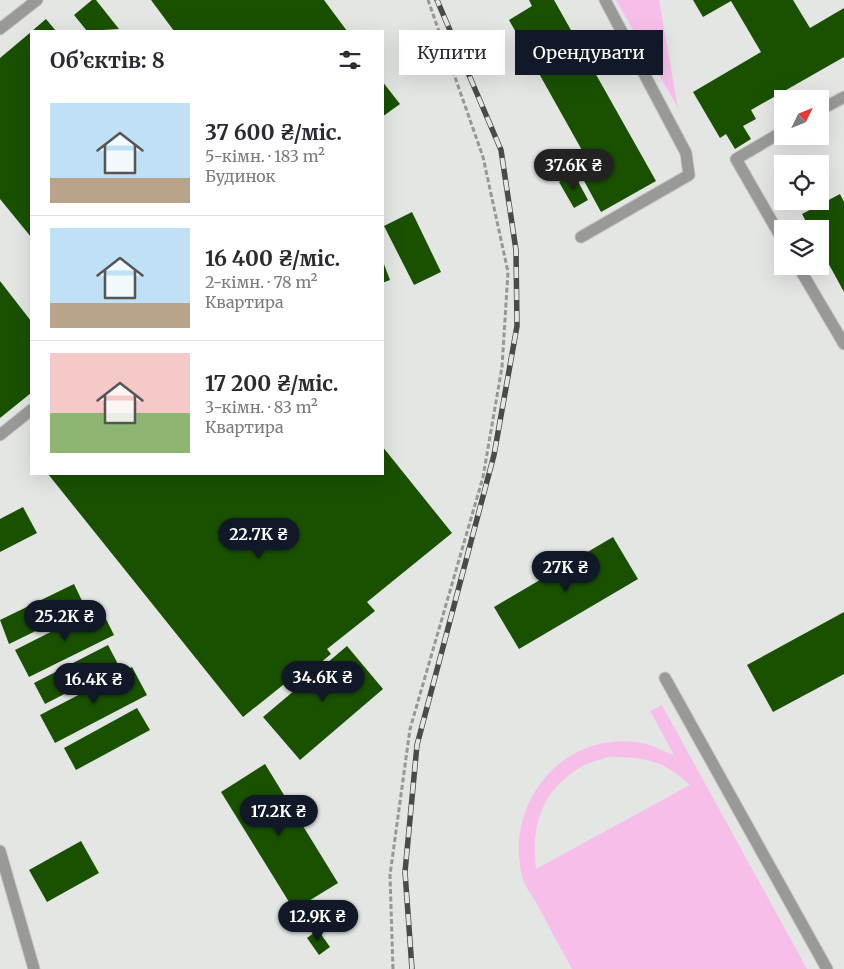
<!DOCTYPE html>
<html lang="uk">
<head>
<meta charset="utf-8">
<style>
	body { margin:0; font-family:Merriweather,serif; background:#f7f7f7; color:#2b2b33; height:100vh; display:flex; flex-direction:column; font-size:19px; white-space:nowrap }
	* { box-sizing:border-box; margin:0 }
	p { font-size:16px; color:#7c7c81 }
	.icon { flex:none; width:28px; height:28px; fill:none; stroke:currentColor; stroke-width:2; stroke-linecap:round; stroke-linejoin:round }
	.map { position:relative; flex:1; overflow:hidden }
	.side { position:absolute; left:30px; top:30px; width:354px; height:445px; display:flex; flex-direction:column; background:#fff; border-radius:0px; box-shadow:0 5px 20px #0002 }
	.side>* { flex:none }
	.banner { position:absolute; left:399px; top:30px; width:370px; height:45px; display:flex; gap:10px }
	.needle { width:32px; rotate:47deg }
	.buttons { position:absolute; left:774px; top:90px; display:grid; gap:10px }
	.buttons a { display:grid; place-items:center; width:55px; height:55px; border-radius:0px; background:#fff; box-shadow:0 5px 20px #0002; font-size:25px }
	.price { position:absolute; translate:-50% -42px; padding:0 11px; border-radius:18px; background:#111827; color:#fff; font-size:16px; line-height:32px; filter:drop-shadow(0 1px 2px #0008) }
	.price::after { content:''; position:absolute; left:50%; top:30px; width:15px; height:11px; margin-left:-8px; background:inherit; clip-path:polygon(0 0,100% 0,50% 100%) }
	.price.on { background:#222; color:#fff }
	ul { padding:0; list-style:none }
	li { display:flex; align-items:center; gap:15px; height:125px; padding:0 20px }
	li+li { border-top:1px solid #e1e1e2 }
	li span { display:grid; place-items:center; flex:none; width:140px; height:100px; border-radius:0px; color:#555 }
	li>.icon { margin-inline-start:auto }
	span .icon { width:60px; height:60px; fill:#fffc; stroke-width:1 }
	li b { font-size:21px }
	h2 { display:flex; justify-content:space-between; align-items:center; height:60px; padding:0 20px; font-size:21px }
	.tag { padding:0 18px; border-radius:0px; background:#fff; box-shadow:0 5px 20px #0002; font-size:18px; line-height:45px }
	.tag.on { background:#111827; color:#fff }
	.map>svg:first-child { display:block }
	.green { fill:#f8beea; fill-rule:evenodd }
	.building { fill:#195100 }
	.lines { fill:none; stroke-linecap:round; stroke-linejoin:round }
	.service-casing { stroke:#c3c4c2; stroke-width:13 }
	.path { stroke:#969896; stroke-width:3; stroke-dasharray:5 2.5; stroke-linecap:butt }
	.service { stroke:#999a98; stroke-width:11 }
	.rail-casing { stroke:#494b49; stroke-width:5.5 }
	.rail { stroke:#e4e6e3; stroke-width:4; stroke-dasharray:11; stroke-linecap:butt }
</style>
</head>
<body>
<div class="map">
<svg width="844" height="969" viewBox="0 0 844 969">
	<rect width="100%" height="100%" fill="#e4e6e3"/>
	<g class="green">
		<polygon points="616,0 659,0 678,108"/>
		<path d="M662,705L807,969H572C560,947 548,925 536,902C531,894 524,885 522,876C504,802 564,729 642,743C652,745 663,751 674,755L650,711ZM609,757C645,757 663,760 690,785L536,869C531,826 541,792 579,768C588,762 599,760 609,757Z"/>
	</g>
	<g class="building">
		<polygon points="92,0 96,0 119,29 87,31 74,15"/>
		<polygon points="151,0 324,0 347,31 174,31"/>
		<polygon points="529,0 554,0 656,181 601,212 577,168 588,161 509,20 532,6"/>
		<polygon points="693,0 793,0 810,28 844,8 844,57 751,110 756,119 743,126 751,139 735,149 726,134 720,138 693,92 761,52 731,1 703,17"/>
		<polygon points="46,19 56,31 32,31"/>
		<polygon points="31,32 31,237 0,199 0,58"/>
		<polygon points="382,81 400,104 382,117"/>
		<polygon points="574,174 588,200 574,208 559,182"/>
		<polygon points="840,194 844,202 844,292 820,248 820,229 810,229 802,214"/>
		<polygon points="412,212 441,272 414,285 384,226"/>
		<polygon points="382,259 390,280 382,283"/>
		<polygon points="0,281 31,321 31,393 0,418"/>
		<polygon points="382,446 452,533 367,602 375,611 327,649 331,654 302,678 298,673 243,717 48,474 382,474"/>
		<polygon points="23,507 37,533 0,552 0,519"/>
		<polygon points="613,537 638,579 519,649 494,607"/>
		<polygon points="74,584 85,607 9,644 0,620"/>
		<polygon points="100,607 114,635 29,677 15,650"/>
		<polygon points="844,612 844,674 773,712 747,665"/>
		<polygon points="108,645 119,666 45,704 34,683"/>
		<polygon points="347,646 383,689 300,760 263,717"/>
		<polygon points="132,667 147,695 55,743 40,715"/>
		<polygon points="137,708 150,730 76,770 64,748"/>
		<polygon points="265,764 338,883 294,910 221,792"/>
		<polygon points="81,841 99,873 47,902 29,870"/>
		<polygon points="318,930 330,947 319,955 307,938"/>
	</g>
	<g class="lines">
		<defs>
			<g id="service">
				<polyline points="0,29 37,0"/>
				<polyline points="820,110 844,97"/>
				<polyline points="782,132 736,159 782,239"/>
				<polyline points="581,237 689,175 686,153 605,0"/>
				<polyline points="798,266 844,344"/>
				<polyline points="0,435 31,410"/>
				<polyline points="665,678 827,969"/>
				<polyline points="0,851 34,969"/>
			</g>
		</defs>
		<use href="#service" class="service-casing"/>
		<polyline class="path" points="393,969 390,875 410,729 483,477 502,367 508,272 483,157 428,0"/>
		<use href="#service" class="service"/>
		<defs>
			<polyline id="rail" points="412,969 405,872 417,745 494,455 517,326 516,250 501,150 437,0"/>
		</defs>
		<use href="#rail" class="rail-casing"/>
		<use href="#rail" class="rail"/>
	</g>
</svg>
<div class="buttons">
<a><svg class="needle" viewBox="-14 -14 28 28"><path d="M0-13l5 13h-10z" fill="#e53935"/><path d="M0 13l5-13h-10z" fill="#7c7c81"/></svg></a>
<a><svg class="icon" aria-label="locate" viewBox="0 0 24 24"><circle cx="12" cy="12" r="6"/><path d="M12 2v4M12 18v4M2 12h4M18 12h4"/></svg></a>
<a><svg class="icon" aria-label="layers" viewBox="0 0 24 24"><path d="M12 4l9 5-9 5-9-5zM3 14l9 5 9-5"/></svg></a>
</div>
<b class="price on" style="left:574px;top:191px">37.6K ₴</b>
<b class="price" style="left:259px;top:560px">22.7K ₴</b>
<b class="price" style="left:566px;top:593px">27K ₴</b>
<b class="price" style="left:65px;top:642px">25.2K ₴</b>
<b class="price" style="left:323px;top:703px">34.6K ₴</b>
<b class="price" style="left:94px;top:705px">16.4K ₴</b>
<b class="price" style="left:279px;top:837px">17.2K ₴</b>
<b class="price" style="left:318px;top:942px">12.9K ₴</b>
<div class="banner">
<a class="tag">Купити</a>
<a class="tag on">Орендувати</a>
</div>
<section class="side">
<h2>Об’єктів: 8<svg class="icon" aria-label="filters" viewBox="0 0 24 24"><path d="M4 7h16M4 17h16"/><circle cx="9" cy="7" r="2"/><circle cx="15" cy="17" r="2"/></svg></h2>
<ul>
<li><span style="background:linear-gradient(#bfe0f5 75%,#b9a48a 0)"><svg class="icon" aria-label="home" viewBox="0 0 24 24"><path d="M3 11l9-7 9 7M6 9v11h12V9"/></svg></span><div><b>37 600 ₴/міс.</b><p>5-кімн. · 183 m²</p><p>Будинок</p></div></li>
<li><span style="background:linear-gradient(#bfe0f5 75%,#b9a48a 0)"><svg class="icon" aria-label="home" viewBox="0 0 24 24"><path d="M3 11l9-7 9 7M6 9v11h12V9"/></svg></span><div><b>16 400 ₴/міс.</b><p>2-кімн. · 78 m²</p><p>Квартира</p></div></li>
<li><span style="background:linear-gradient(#f6c9c9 60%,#8fb573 0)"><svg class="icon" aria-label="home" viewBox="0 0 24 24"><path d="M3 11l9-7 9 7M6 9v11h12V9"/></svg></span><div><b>17 200 ₴/міс.</b><p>3-кімн. · 83 m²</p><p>Квартира</p></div></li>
</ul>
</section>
</div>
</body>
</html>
